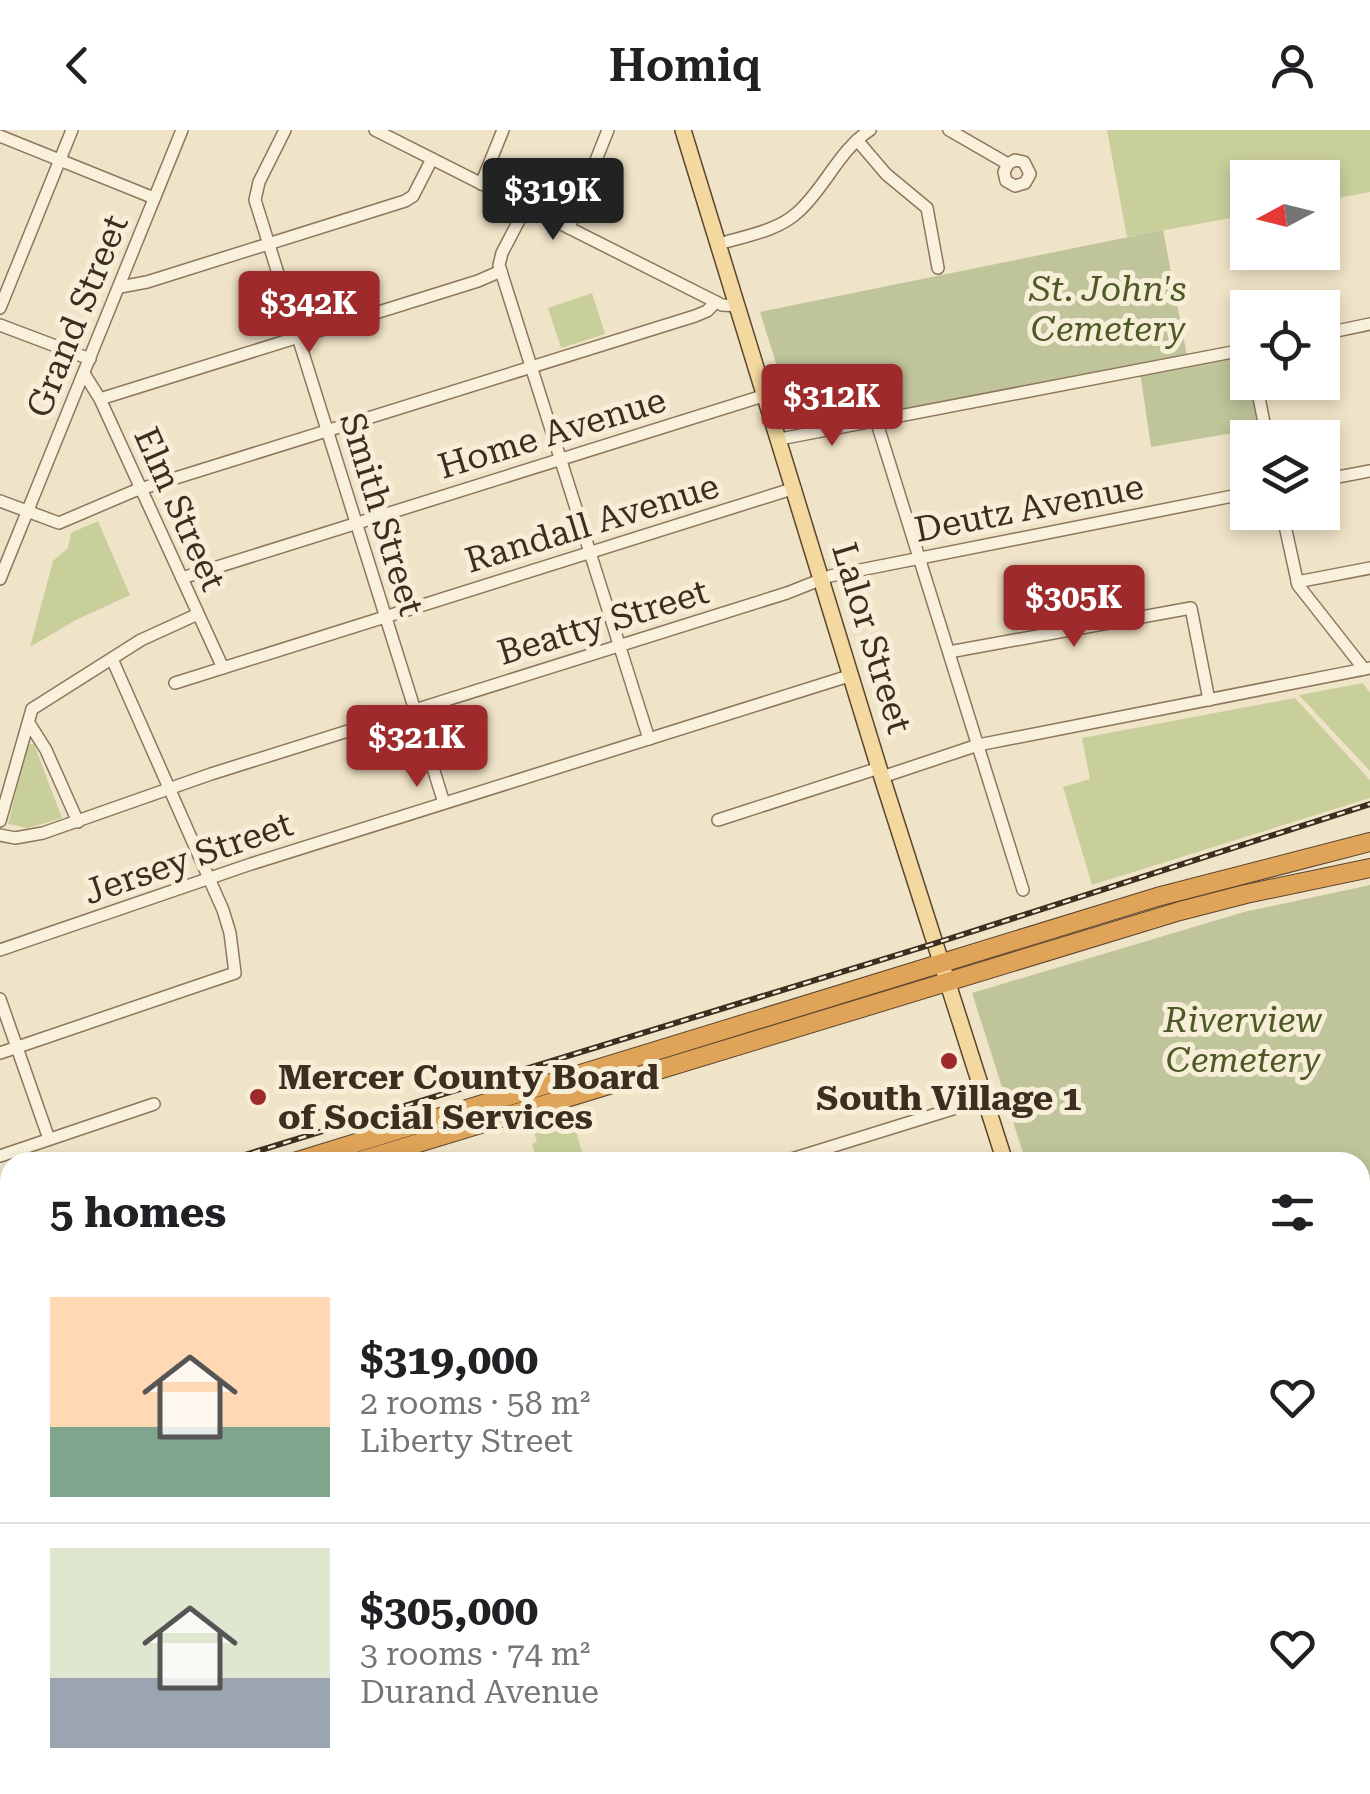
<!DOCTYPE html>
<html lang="en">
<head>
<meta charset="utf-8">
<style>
	body { margin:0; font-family:"Roboto Serif",serif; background:#f6f6f6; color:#202124; height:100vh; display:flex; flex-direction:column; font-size:38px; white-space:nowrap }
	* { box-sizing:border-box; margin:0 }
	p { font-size:32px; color:#757577 }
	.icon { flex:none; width:55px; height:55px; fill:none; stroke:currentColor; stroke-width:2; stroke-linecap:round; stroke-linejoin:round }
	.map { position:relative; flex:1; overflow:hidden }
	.side { position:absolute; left:0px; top:1022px; width:1370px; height:642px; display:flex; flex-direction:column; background:#fff; border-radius:30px 30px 0 0; box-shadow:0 5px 15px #0003 }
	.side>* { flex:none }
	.needle { width:65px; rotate:263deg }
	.buttons { position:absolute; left:1230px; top:30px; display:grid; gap:20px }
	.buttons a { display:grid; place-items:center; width:110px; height:110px; border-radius:0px; background:#fff; box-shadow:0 5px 15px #0003; font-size:50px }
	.price { position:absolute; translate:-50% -85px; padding:0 22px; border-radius:10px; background:#9e2a2b; color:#fff; font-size:32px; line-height:65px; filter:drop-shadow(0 2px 5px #0008) }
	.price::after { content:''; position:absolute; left:50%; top:60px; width:30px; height:22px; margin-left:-15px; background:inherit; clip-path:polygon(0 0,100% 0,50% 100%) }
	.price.selected { background:#222; color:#fff }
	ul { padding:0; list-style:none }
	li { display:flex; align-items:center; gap:30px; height:250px; padding:0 50px }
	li+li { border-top:2px solid #e0e0e0 }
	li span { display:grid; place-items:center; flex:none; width:280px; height:200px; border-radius:0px; color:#555 }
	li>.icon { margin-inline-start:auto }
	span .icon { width:120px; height:120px; fill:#fffc; stroke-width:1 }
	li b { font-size:42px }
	h2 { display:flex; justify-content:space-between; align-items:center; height:120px; padding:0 50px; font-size:42px }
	header { display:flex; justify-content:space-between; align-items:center; height:130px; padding:0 50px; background:#fff; font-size:45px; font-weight:600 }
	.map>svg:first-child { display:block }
	.green { fill:#c9cf9b }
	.cemetery { fill:#bfc49a }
	.water { fill:#a9c4bc; stroke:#6f938a; stroke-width:2.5 }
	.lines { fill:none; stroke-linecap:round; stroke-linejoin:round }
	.highway-tunnel { stroke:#ccc0a6; stroke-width:18; stroke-dasharray:18 9; stroke-linecap:butt }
	.minor-casing { stroke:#8d765c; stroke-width:14 }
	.major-casing { stroke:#5b4430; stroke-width:18 }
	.highway-casing { stroke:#5b4430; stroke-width:20 }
	.minor { stroke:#faf1dc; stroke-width:11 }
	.major { stroke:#f3d9a0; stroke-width:15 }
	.highway { stroke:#e0a458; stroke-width:18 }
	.rail-casing { stroke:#3d2e20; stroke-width:6 }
	.rail { stroke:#f7eed8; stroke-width:2.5; stroke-dasharray:8; stroke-linecap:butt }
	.poi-dot { fill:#9e2a2b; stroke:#f7eed8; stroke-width:4 }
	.labels { text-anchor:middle; stroke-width:10; stroke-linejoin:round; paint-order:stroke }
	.park-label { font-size:35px; font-style:italic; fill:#4d5a26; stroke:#f7eed8 }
	.street-label { font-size:35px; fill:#3d2e20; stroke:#f7eed8 }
	.poi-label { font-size:35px; font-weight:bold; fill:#3d2e20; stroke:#f7eed8; text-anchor:start }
</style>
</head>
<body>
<header><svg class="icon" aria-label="back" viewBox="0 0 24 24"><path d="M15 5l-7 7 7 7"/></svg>Homiq<svg class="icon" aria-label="person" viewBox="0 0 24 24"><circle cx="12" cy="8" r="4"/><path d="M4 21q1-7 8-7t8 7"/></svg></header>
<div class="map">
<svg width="1370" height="1664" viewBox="0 0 1370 1664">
	<rect width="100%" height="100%" fill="#f0e4c8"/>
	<g class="green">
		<polygon points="1107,0 1370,0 1370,62 1323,71 1322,48 1248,48 1247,85 1127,107"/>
		<polygon points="592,163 605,204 561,218 548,178"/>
		<polygon points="98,391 130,465 76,490 30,517 53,431 68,418 71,403"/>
		<polygon points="1363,553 1370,563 1370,641 1299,565"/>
		<polygon points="1295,568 1370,650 1370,668 1092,755 1063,657 1090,649 1082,608"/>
		<polygon points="28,614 34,614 62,688 28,698 8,694"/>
		<polygon points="571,985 584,1029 538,1032 532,1014 537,1012 532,997"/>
	</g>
	<g class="cemetery">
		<polygon points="1163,100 1188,231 1247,220 1248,252 1260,253 1268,297 1151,317 1140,242 799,307 760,182"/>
		<polygon points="1370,755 1370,1201 1360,1161 1360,1032 1303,1032 1299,1023 1269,1032 1026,1032 972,863 1244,782"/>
	</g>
	<polygon class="water" points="1370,1312 1370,1664 664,1664 674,1655 1360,1655 1360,1316"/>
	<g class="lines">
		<g class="highway-tunnel">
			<polyline points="1360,1286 1370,1282"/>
			<polyline points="1360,1301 1370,1297"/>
		</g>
		<defs>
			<g id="minor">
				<polyline points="285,0 259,52 255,70 444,673"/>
				<polyline points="375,0 722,175 738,176"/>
				<polyline points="949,0 1008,34 1015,30 1024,32 1030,44 1025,53 1015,56 1006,51 1004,42 1008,34"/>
				<polyline points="0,6 154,68"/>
				<polyline points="857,10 886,44 927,78 938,138"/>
				<polyline points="481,54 503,0"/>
				<polyline points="526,77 502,123 499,135 649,609"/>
				<polyline points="569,98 608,0"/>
				<path d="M719,114C745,106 778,101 798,82C825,58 839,20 870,0"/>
				<polyline points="120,157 147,152 405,71 413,66 432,29"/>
				<polyline points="0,178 72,0"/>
				<polyline points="0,195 90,229"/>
				<polyline points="1322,204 1370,194"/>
				<polyline points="85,245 100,269 223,538"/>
				<polyline points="1256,252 1267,308"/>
				<polyline points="100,269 478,151 501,141"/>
				<polyline points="876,290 1023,760"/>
				<polyline points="780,309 1248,219"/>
				<polyline points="1322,350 1370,341"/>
				<polyline points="0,371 59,393 134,361 695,186 707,181 716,172"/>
				<polyline points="1282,382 1298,455 1364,539"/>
				<polyline points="182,448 766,265"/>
				<polyline points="0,449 182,0"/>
				<polyline points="1297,452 1370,438"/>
				<polyline points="949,522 1191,478 1209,570"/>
				<polyline points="175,553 795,358"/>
				<polyline points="29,593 46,620 78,692"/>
				<polyline points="882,647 978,615 1370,538"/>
				<polyline points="718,690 879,638"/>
				<polyline points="0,691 32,579 141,510 198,484"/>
				<polyline points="0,705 15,708 43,703 211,644 787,463 830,446 1248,363"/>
				<polyline points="0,820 251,734 852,545"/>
				<polyline points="0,869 49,1009"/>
				<polyline points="0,923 235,843 230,803 223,780 112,529"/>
				<polyline points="0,1026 154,974"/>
				<polyline points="782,1032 985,969"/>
				<polyline points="1360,1205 1370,1243"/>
				<polyline points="0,1232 10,1229"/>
				<polyline points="1360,1259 1370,1253"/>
				<polyline points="0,1397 10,1394"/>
				<polyline points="0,1470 10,1499"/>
				<polyline points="0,1560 10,1556"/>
				<polyline points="65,1655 68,1664"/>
				<polyline points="102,1664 129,1655"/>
			</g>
			<polyline id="major" points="683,0 879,638 1005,1032"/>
			<g id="highway">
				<polyline points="294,1032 1157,767 1370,712"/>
				<polyline points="356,1032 1180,781 1246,764 1370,738"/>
				<polyline points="0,1120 10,1117"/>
				<polyline points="0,1141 10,1138"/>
				<polyline points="464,1655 471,1663"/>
				<polyline points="263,1664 277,1655"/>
				<polyline points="317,1664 328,1655"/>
			</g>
		</defs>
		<use href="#minor" class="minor-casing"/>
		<use href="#major" class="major-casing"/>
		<use href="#highway" class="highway-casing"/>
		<use href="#minor" class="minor"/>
		<use href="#major" class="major"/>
		<use href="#highway" class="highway"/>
		<defs>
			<g id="rail">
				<polyline points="222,1032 936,813 1370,674"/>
				<polyline points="0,1101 10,1097"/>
			</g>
		</defs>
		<use href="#rail" class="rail-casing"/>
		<use href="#rail" class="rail"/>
	</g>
	<g class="poi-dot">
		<circle cx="949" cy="931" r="10"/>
		<circle cx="258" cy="967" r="10"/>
	</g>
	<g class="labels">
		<g class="park-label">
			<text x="1108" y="171">St. John's<tspan x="1108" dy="40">Cemetery</tspan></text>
			<text x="1243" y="902">Riverview<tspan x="1243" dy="40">Cemetery</tspan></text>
		</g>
		<g class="street-label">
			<text transform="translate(77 186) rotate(-68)" y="12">Grand Street</text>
			<text transform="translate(552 303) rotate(-17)" y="12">Home Avenue</text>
			<text transform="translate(1029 378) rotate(-11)" y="12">Deutz Avenue</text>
			<text transform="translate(180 379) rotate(66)" y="12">Elm Street</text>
			<text transform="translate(382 384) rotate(73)" y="12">Smith Street</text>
			<text transform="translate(592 393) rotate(-17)" y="12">Randall Avenue</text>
			<text transform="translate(603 492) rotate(-17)" y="12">Beatty Street</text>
			<text transform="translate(872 508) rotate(73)" y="12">Lalor Street</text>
			<text transform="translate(188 728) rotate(-19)" y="12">Jersey Street</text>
		</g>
		<g class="poi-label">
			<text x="278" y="959">Mercer County Board<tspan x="278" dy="40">of Social Services</tspan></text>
			<text x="949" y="980" text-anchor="middle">South Village 1</text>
		</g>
	</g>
</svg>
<div class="buttons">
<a><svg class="needle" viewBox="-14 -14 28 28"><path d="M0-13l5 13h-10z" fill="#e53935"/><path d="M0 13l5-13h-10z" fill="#757577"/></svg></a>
<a><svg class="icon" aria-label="locate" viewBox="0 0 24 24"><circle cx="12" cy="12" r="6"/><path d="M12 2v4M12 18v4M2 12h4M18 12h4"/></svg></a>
<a><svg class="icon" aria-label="layers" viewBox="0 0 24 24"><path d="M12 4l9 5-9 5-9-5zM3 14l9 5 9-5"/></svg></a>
</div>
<b class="price selected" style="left:553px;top:113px">$319K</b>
<b class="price" style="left:309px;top:226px">$342K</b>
<b class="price" style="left:832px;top:319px">$312K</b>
<b class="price" style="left:1074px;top:520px">$305K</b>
<b class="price" style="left:417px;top:660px">$321K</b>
<section class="side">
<h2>5 homes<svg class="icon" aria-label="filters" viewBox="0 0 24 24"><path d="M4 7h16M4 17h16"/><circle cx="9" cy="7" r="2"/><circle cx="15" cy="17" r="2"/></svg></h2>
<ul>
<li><span style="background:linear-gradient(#ffd9b3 65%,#7fa58c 0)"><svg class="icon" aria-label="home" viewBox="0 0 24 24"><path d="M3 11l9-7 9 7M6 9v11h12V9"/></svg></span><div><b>$319,000</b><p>2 rooms · 58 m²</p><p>Liberty Street</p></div><svg class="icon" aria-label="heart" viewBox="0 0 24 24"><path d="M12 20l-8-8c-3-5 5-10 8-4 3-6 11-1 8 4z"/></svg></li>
<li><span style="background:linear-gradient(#dfe7d0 65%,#9aa5b1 0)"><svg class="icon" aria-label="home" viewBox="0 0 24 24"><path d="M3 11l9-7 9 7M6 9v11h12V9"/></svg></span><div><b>$305,000</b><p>3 rooms · 74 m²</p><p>Durand Avenue</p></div><svg class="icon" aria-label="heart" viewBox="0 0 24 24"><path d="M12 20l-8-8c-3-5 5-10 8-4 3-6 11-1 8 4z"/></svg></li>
</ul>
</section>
</div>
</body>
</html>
